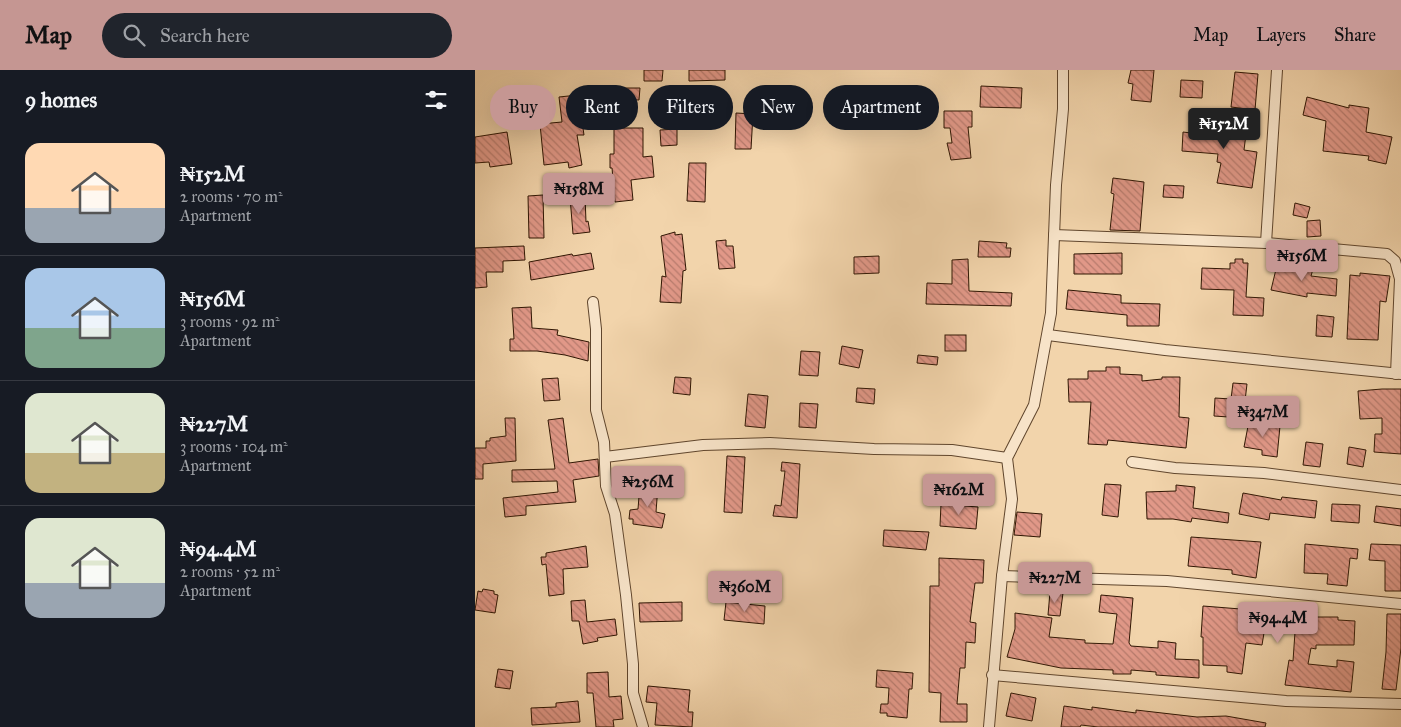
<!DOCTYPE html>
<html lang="en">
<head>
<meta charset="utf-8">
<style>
	body { margin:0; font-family:"IM FELL Great Primer",serif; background:#20242c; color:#f1f3f6; height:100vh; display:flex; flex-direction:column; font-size:19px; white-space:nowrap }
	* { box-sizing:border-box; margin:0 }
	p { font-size:16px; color:#9ea1a6 }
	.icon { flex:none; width:28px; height:28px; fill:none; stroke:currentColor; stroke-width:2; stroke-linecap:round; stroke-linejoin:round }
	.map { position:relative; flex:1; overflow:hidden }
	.panel { display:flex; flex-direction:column; background:#171b24; width:475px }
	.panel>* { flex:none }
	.hud { position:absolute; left:15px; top:15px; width:475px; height:45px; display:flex; gap:10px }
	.price { position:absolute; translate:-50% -42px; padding:0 11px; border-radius:5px; background:#c59692; color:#111; font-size:16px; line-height:32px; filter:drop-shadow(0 1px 2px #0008) }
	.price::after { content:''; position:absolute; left:50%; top:30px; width:15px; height:11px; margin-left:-8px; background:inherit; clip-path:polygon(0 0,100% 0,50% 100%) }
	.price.active { background:#222; color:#fff }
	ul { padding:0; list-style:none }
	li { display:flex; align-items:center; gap:15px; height:125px; padding:0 25px }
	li+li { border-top:1px solid #363941 }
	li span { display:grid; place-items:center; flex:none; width:140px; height:100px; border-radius:15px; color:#555 }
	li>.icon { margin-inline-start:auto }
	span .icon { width:60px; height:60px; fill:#fffc; stroke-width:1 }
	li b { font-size:21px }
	h2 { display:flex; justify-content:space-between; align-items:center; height:60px; padding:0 25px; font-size:21px }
	.pill { padding:0 18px; border-radius:22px; background:#171b24; box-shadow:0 5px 20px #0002; font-size:18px; line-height:45px }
	.pill.active { background:#c59692; color:#111 }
	header { display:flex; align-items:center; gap:30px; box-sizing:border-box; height:70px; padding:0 25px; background:#c59692; color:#111 }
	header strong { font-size:24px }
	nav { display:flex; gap:28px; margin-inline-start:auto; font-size:18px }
	.search { width:350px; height:45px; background:#20242c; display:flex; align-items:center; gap:12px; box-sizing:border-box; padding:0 18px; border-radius:28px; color:#9ea1a6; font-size:19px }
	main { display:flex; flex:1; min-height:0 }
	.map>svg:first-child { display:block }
	.building { fill:url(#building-back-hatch); stroke:#301603 }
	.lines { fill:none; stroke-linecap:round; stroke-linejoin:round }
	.minor-casing { stroke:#60462d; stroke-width:12 }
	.minor { stroke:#f7e3c8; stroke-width:10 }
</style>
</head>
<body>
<header>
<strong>Map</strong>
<div class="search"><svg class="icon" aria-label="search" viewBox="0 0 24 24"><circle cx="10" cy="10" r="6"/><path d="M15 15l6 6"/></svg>Search here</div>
<nav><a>Map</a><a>Layers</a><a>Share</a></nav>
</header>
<main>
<section class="panel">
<h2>9 homes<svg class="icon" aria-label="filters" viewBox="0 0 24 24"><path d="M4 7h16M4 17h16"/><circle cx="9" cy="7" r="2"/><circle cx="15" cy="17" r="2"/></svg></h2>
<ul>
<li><span style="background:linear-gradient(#ffd9b3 65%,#9aa5b1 0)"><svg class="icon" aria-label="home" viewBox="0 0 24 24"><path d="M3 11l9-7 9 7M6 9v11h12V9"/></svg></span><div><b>₦152M</b><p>2 rooms · 70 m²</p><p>Apartment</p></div></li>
<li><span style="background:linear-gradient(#a9c7e8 60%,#7fa58c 0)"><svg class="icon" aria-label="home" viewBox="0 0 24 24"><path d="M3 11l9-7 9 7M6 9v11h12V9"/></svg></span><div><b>₦156M</b><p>3 rooms · 92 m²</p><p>Apartment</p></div></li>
<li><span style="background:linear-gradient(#dfe7d0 60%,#c2b280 0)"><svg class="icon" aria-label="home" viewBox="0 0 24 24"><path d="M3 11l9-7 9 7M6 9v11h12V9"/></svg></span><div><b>₦227M</b><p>3 rooms · 104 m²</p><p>Apartment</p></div></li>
<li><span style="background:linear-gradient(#dfe7d0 65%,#9aa5b1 0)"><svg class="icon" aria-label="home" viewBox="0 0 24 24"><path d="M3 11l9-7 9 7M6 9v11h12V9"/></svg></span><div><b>₦94.4M</b><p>2 rooms · 52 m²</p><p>Apartment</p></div></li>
</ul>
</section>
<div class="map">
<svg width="926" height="657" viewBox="0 0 926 657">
	<defs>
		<pattern id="building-back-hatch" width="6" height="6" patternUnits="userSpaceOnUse" patternTransform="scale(1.25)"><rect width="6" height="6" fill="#e19888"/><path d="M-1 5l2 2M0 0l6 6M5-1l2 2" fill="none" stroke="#b77b6d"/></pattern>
	</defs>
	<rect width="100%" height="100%" fill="#f2d4ab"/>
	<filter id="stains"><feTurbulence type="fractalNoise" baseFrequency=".004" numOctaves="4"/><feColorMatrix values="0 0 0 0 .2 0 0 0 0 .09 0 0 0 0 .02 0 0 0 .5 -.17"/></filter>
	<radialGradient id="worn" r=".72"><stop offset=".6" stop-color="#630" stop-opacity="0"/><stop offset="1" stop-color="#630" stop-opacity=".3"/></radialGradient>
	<g class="building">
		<polygon points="169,0 188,0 187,11 169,11"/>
		<polygon points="214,0 250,0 250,10 214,11"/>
		<polygon points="656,0 679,0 676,32 656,30 658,14 653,13"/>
		<polygon points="760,2 783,4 780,40 756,37"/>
		<polygon points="706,10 728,11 727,28 705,27"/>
		<polygon points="506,16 547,18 546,38 505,37"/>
		<polygon points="141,18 165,18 164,30 140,29"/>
		<polygon points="103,25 109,65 102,65 107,95 94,98 93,92 69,95 65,54 87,52 84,27"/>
		<polygon points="832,27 874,38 874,35 894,38 891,62 917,67 911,94 893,90 894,86 848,81 851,51 828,45"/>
		<polygon points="733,39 745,43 741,53 772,56 769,80 782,82 777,118 742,113 746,93 742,92 743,84 707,81 708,62 724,64"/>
		<polygon points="469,41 497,41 497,57 493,57 496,88 476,90 472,73 477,73 475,58 469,58"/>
		<polygon points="261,43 278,44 276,79 260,79"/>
		<polygon points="139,58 168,58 168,87 177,86 179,107 156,110 158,130 140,132 137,98 135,98 135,84 139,84"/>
		<polygon points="202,59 202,75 186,76 185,60"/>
		<polygon points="32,62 37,94 15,97 14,92 0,93 0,67"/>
		<polygon points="214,93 231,93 230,132 212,131"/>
		<polygon points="638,108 669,112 665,161 635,160 639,124 636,123"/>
		<polygon points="689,115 709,116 708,128 688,127"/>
		<polygon points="68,125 69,168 54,168 53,126"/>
		<polygon points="110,126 111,152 113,151 115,162 98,164 95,127"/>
		<polygon points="820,133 835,137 832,148 818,145"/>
		<polygon points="845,150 846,166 832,167 832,151"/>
		<polygon points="200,162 200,165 207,164 211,200 208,201 206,233 185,232 187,206 191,207 186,166"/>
		<polygon points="251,170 251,176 258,176 260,198 244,199 241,171"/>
		<polygon points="504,171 532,173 531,178 536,178 535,187 503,187"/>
		<polygon points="49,176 50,190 28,191 28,202 11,202 12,217 0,218 0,178"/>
		<polygon points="116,183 119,199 56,210 54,192 97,184 98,186"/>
		<polygon points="647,183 647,204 599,204 599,184"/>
		<polygon points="404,186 404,203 379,204 379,187"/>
		<polygon points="493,189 494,221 537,223 536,236 451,234 452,213 477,214 477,190"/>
		<polygon points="760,189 768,189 768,193 773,193 771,227 789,228 788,246 758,245 759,220 726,219 727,198 755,199 755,193 760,193"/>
		<polygon points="802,195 820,199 821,196 838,199 836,206 862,209 861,226 832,223 832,227 796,220"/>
		<polygon points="885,203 915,206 911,232 905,231 903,270 872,269 875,205 885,206"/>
		<polygon points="593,220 646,225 646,233 685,234 684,256 652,256 652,245 591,239"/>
		<polygon points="56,237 57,258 83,260 82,265 114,272 113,291 90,285 62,281 35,281 35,269 39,269 37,238"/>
		<polygon points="842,245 859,247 857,267 841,266"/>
		<rect x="470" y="265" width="21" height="16"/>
		<polygon points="367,276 388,280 384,298 364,294"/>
		<polygon points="326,281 345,282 343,306 324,305"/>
		<polygon points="443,285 463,287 462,295 442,293"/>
		<polygon points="631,297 645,297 645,304 667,305 667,311 687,309 687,307 705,307 704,347 714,348 711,378 633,370 632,375 613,374 616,332 594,332 593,309 613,309 613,301 631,301"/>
		<polygon points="200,307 216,308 215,325 198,323"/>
		<polygon points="83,308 85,330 69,331 67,309"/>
		<polygon points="758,313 772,314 768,348 739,346 740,328 756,329"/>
		<polygon points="382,318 400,319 399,334 381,332"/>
		<polygon points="907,319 926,319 926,384 899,382 900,364 907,364 907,348 885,349 883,321"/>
		<polygon points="273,324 293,326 290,358 270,356"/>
		<polygon points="325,333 343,334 341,358 324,357"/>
		<polygon points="30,348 40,348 41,391 8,394 8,409 0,409 0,378 11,378 11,371 15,371 15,368 31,366"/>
		<polygon points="88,348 94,393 123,389 124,406 98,410 101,432 51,436 51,445 30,447 28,428 83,422 82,411 37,412 37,400 80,399 73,350"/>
		<polygon points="774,351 805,356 802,387 787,385 787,380 769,377"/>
		<polygon points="831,372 848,374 845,397 828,395"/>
		<polygon points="874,377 891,380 888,397 872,394"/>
		<polygon points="252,386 270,387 267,443 249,442"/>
		<polygon points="307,392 325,394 322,448 298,446 300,435 306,436 310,401 306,401"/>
		<polygon points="165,414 183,416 181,442 190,444 187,458 158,454 158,449 154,449 155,440 163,439"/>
		<polygon points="630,414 646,415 643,447 627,445"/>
		<polygon points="701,415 720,417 718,438 754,443 753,453 717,448 716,452 698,449 672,449 671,422 701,421"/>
		<polygon points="768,423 806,430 807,427 842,431 840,448 795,443 794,450 764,444"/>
		<polygon points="466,434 503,437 501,459 465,456"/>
		<polygon points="857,434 885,435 884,453 856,451"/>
		<polygon points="901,436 926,439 926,456 899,452"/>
		<polygon points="542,442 567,444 565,467 539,465"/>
		<polygon points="409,460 454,462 451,480 408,476"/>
		<polygon points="716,467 786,472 781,508 757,504 757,500 713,496"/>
		<polygon points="830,474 883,479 882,489 875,488 872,516 852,514 853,504 829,503"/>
		<polygon points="896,474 926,475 926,521 910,521 910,491 894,490"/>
		<polygon points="111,476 113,497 88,499 89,524 74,526 71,494 67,495 66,487 71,487 71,483"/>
		<polygon points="464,488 509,490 508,513 500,513 495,552 501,553 500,573 491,572 490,598 485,598 482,634 492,634 492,652 465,652 466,623 454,622 455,516 464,516"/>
		<polygon points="8,519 19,521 19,524 23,525 20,543 0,540 3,521 7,522"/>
		<polygon points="575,522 588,523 585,546 573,545"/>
		<polygon points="626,525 658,528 654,573 656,576 683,578 683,571 701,573 700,589 724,590 724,608 681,605 681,602 656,600 656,604 638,604 638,600 586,598 532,587 540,559 540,543 577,548 574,567 610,570 610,573 638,574 642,544 624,542"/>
		<polygon points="110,530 112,552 140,549 142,565 122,568 123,571 108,574 104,551 97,551 96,531"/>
		<polygon points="207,532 207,551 165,552 164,533"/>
		<polygon points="251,532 290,536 289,554 249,550"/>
		<polygon points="728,536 803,542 820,545 820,547 863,547 863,550 880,551 879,575 841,575 841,579 836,578 833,594 862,597 862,590 879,592 876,622 810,615 814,590 818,591 820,562 790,557 787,575 771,573 767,604 752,602 752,596 728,595 728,567 726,567"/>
		<polygon points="912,544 926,544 926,578 921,620 907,619 911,582"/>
		<polygon points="23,599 38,601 35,619 20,617"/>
		<polygon points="402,600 438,603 437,619 434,619 432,648 412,646 412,643 405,643 406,634 413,634 414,618 401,617"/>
		<polygon points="133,602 134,627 146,626 148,649 138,650 139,657 121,657 118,623 112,623 112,603"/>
		<polygon points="173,616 215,620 213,642 218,642 217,657 180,655 182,633 171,632"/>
		<polygon points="536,623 561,628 557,651 531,646"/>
		<polygon points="103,631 105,652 57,655 56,638 81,637 81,633"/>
		<polygon points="589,636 617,640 617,637 661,643 661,640 722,647 751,646 791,653 790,657 623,657 606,655 605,657 586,657"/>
	</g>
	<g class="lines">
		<defs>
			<g id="minor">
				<polyline points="579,165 791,173 912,184 920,191 925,209 921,304"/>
				<polyline points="791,173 802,0"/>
				<polyline points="118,232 121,259 121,340 129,372 131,416 140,444 151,525 158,594 158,623 168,657"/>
				<polyline points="573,265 690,280 926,304"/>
				<polyline points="130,387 228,375 295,373 399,379 477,380 532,388"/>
				<polyline points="657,392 700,398 789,403 926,420"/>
				<polyline points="527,506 692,511 926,534"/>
				<polyline points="517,605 811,631 926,634"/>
				<polyline points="514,657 527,506 537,429 532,388 559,335 576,243 581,115 588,39 588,0"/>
			</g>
		</defs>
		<use href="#minor" class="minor-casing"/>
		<use href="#minor" class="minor"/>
	</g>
	<rect width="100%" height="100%" filter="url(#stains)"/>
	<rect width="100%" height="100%" fill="url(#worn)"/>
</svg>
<b class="price active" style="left:749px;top:80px">₦152M</b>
<b class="price" style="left:104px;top:145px">₦158M</b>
<b class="price" style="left:827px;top:212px">₦156M</b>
<b class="price" style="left:788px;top:368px">₦347M</b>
<b class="price" style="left:173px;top:438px">₦256M</b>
<b class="price" style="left:484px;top:446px">₦162M</b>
<b class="price" style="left:580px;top:534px">₦227M</b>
<b class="price" style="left:270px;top:543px">₦360M</b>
<b class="price" style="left:803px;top:574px">₦94.4M</b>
<div class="hud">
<a class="pill active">Buy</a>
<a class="pill">Rent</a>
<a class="pill">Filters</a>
<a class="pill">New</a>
<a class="pill">Apartment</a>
</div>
</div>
</main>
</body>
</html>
